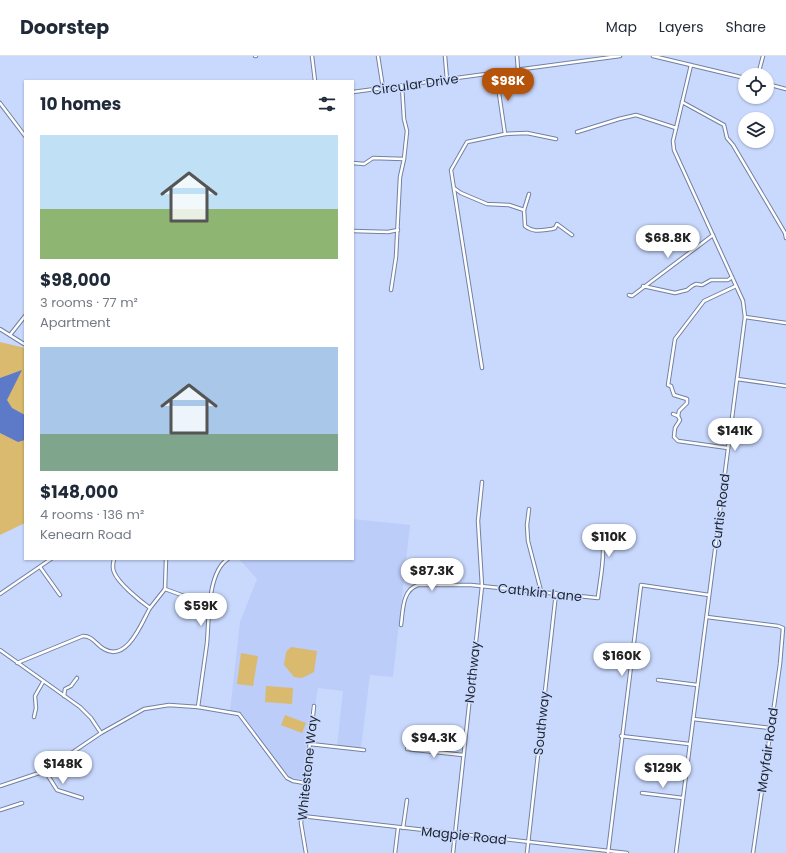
<!DOCTYPE html>
<html lang="en">
<head>
<meta charset="utf-8">
<style>
	body { margin:0; font-family:Poppins,sans-serif; background:#f6f6f7; color:#1f2937; height:100vh; display:flex; flex-direction:column; font-size:15px; white-space:nowrap }
	* { box-sizing:border-box; margin:0 }
	p { font-size:13px; color:#747a83 }
	.icon { flex:none; width:22px; height:22px; fill:none; stroke:currentColor; stroke-width:2; stroke-linecap:round; stroke-linejoin:round }
	.map { position:relative; flex:1; overflow:hidden }
	.sheet { position:absolute; left:24px; top:24px; width:330px; height:480px; display:flex; flex-direction:column; background:#fff; border-radius:0px; box-shadow:0 1px 3px #0004 }
	.sheet>* { flex:none }
	.tools { position:absolute; left:738px; top:12px; display:grid; gap:8px }
	.tools a { display:grid; place-items:center; width:36px; height:36px; border-radius:50%; background:#fff; box-shadow:0 1px 3px #0004; font-size:20px }
	.price { position:absolute; translate:-50% -34px; padding:0 9px; border-radius:14px; background:#fff; color:#222; font-size:13px; line-height:26px; filter:drop-shadow(0 1px 2px #0008) }
	.price::after { content:''; position:absolute; left:50%; top:24px; width:12px; height:9px; margin-left:-6px; background:inherit; clip-path:polygon(0 0,100% 0,50% 100%) }
	.price.active { background:#b45309; color:#fff }
	ul { padding:0; list-style:none }
	li { display:grid; align-content:center; gap:8px; height:212px; padding:0 16px }
	li span { display:grid; place-items:center; height:124px; border-radius:0px; color:#555 }
	li>.icon { margin-inline-start:auto }
	span .icon { width:72px; height:72px; fill:#fffc; stroke-width:1 }
	li b { font-size:17px }
	h2 { display:flex; justify-content:space-between; align-items:center; height:48px; padding:0 16px; font-size:17px }
	header { display:flex; align-items:center; gap:24px; box-sizing:border-box; height:56px; padding:0 20px; background:#fff; border-bottom:1px solid #e0e1e3 }
	header strong { font-size:19px }
	nav { display:flex; gap:22px; margin-inline-start:auto; font-size:14px }
	.map>svg:first-child { display:block }
	.built { fill:#bbcdf8 }
	.green { fill:#d9ba6f }
	.water { fill:#5d7ac9 }
	.lines { fill:none; stroke-linecap:round; stroke-linejoin:round }
	.minor-casing { stroke:#7280a2; stroke-width:4.5 }
	.minor { stroke:#fff; stroke-width:2.5 }
	.labels { text-anchor:middle; stroke-width:3; stroke-linejoin:round; paint-order:stroke }
	.street-label { font-size:13px; fill:#212734; stroke:#c9d9fe }
</style>
</head>
<body>
<header>
<strong>Doorstep</strong>
<nav><a>Map</a><a>Layers</a><a>Share</a></nav>
</header>
<div class="map">
<svg width="786" height="797" viewBox="0 0 786 797">
	<rect width="100%" height="100%" fill="#c9d9fe"/>
	<polygon class="built" points="353,463 410,469 393,621 370,619 361,692 337,690 343,635 318,632 315,650 311,649 303,723 289,722 243,659 238,656 230,655 240,566 257,523 239,503 353,503"/>
	<g class="green">
		<polygon points="0,286 25,292 25,467 0,479"/>
		<polygon points="291,591 317,595 314,616 302,622 294,621 284,609 286,596"/>
		<polygon points="241,597 258,600 253,630 237,628"/>
		<polygon points="266,630 293,632 292,648 265,646"/>
		<polygon points="285,659 306,667 302,677 281,669"/>
	</g>
	<polygon class="water" points="22,314 7,344 12,352 25,359 25,384 18,386 0,377 0,322"/>
	<g class="lines">
		<defs>
			<g id="minor">
				<polyline points="255,0 256,0"/>
				<polyline points="312,0 315,25"/>
				<polyline points="378,0 383,32"/>
				<polyline points="445,0 447,24"/>
				<polyline points="517,0 518,14"/>
				<polyline points="653,0 745,22"/>
				<polyline points="496,17 505,78"/>
				<polyline points="758,19 763,0"/>
				<polyline points="767,28 786,33"/>
				<polyline points="353,36 620,0"/>
				<polyline points="682,46 724,69 727,82 733,89 785,177 786,182"/>
				<polyline points="0,47 25,80"/>
				<polyline points="577,76 619,63 636,59 676,72"/>
				<polyline points="353,107 364,108 373,102 404,103"/>
				<path d="M454,132L461,137L487,148L509,149L524,154L525,170C534,177 542,174 552,173L555,172L557,168L572,179"/>
				<polyline points="524,154 529,138"/>
				<polyline points="353,175 388,176 398,174"/>
				<polyline points="643,230 675,237 687,234 692,230 696,228 702,229 711,224 728,224 732,221"/>
				<polyline points="391,234 396,201 400,121 404,103 407,75 404,63 402,30"/>
				<polyline points="629,239 632,240 713,179"/>
				<polyline points="745,261 786,267"/>
				<polyline points="0,273 24,288 25,287"/>
				<polyline points="10,279 25,260"/>
				<polyline points="482,312 451,114 467,86 505,78 527,77 556,83"/>
				<polyline points="737,323 786,330"/>
				<polyline points="673,358 678,360 680,364 675,372 674,381 678,385 728,392"/>
				<polyline points="678,360 679,355 687,347 687,343 674,339 671,330 668,329 675,283 704,245 736,230"/>
				<polyline points="529,453 527,469 528,485 541,535"/>
				<path d="M114,503C113,507 112,512 114,516C118,527 140,545 150,552L165,533"/>
				<polyline points="40,511 60,539"/>
				<polyline points="165,533 209,549"/>
				<polyline points="165,533 166,503"/>
				<polyline points="0,538 51,503"/>
				<polyline points="707,561 778,570 783,572 780,608 753,797"/>
				<path d="M401,569C403,555 402,534 418,529H471L598,542C599,529 606,498 602,486C600,481 594,475 590,472"/>
				<polyline points="0,594 80,651 91,662 101,677"/>
				<path d="M17,607L83,580C93,580 96,589 104,593C127,607 142,566 150,552"/>
				<polyline points="658,624 697,629"/>
				<polyline points="64,640 65,633 71,630 77,622"/>
				<path d="M198,651C201,630 204,609 207,587C209,565 207,516 228,503"/>
				<polyline points="34,661 36,652 35,640 43,626"/>
				<polyline points="693,663 770,672"/>
				<polyline points="621,680 689,688"/>
				<polyline points="310,688 364,694"/>
				<polyline points="407,693 463,699"/>
				<polyline points="45,715 57,734 82,742"/>
				<polyline points="0,730 45,715 101,677 144,653 169,649 198,651 239,658 287,722 293,725 305,727"/>
				<polyline points="642,737 683,742"/>
				<polyline points="0,754 22,747"/>
				<polyline points="302,760 627,797"/>
				<polyline points="403,772 407,744"/>
				<polyline points="306,797 301,767 314,650"/>
				<polyline points="395,797 398,772"/>
				<polyline points="453,797 482,530 478,465 482,426"/>
				<polyline points="527,797 556,537"/>
				<polyline points="608,797 641,529 709,539"/>
				<polyline points="676,797 745,261 743,245 674,94 673,85 691,9"/>
			</g>
		</defs>
		<use href="#minor" class="minor-casing"/>
		<use href="#minor" class="minor"/>
	</g>
	<g class="labels">
		<g class="street-label">
			<text transform="translate(415 28) rotate(-8)" y="5">Circular Drive</text>
			<text transform="translate(720 455) rotate(-83)" y="5">Curtis Road</text>
			<text transform="translate(540 536) rotate(6)" y="5">Cathkin Lane</text>
			<text transform="translate(472 616) rotate(-84)" y="5">Northway</text>
			<text transform="translate(541 667) rotate(-84)" y="5">Southway</text>
			<text transform="translate(767 694) rotate(-82)" y="5">Mayfair Road</text>
			<text transform="translate(307 712) rotate(-84)" y="5">Whitestone Way</text>
			<text transform="translate(464 779) rotate(6)" y="5">Magpie Road</text>
		</g>
	</g>
</svg>
<div class="tools">
<a><svg class="icon" aria-label="locate" viewBox="0 0 24 24"><circle cx="12" cy="12" r="6"/><path d="M12 2v4M12 18v4M2 12h4M18 12h4"/></svg></a>
<a><svg class="icon" aria-label="layers" viewBox="0 0 24 24"><path d="M12 4l9 5-9 5-9-5zM3 14l9 5 9-5"/></svg></a>
</div>
<b class="price active" style="left:508px;top:46px">$98K</b>
<b class="price" style="left:668px;top:203px">$68.8K</b>
<b class="price" style="left:735px;top:396px">$141K</b>
<b class="price" style="left:609px;top:502px">$110K</b>
<b class="price" style="left:432px;top:536px">$87.3K</b>
<b class="price" style="left:201px;top:571px">$59K</b>
<b class="price" style="left:622px;top:621px">$160K</b>
<b class="price" style="left:434px;top:703px">$94.3K</b>
<b class="price" style="left:63px;top:729px">$148K</b>
<b class="price" style="left:663px;top:733px">$129K</b>
<section class="sheet">
<h2>10 homes<svg class="icon" aria-label="filters" viewBox="0 0 24 24"><path d="M4 7h16M4 17h16"/><circle cx="9" cy="7" r="2"/><circle cx="15" cy="17" r="2"/></svg></h2>
<ul>
<li><span style="background:linear-gradient(#bfe0f5 60%,#8fb573 0)"><svg class="icon" aria-label="home" viewBox="0 0 24 24"><path d="M3 11l9-7 9 7M6 9v11h12V9"/></svg></span><div><b>$98,000</b><p>3 rooms · 77 m²</p><p>Apartment</p></div></li>
<li><span style="background:linear-gradient(#a9c7e8 70%,#7fa58c 0)"><svg class="icon" aria-label="home" viewBox="0 0 24 24"><path d="M3 11l9-7 9 7M6 9v11h12V9"/></svg></span><div><b>$148,000</b><p>4 rooms · 136 m²</p><p>Kenearn Road</p></div></li>
</ul>
</section>
</div>
</body>
</html>
